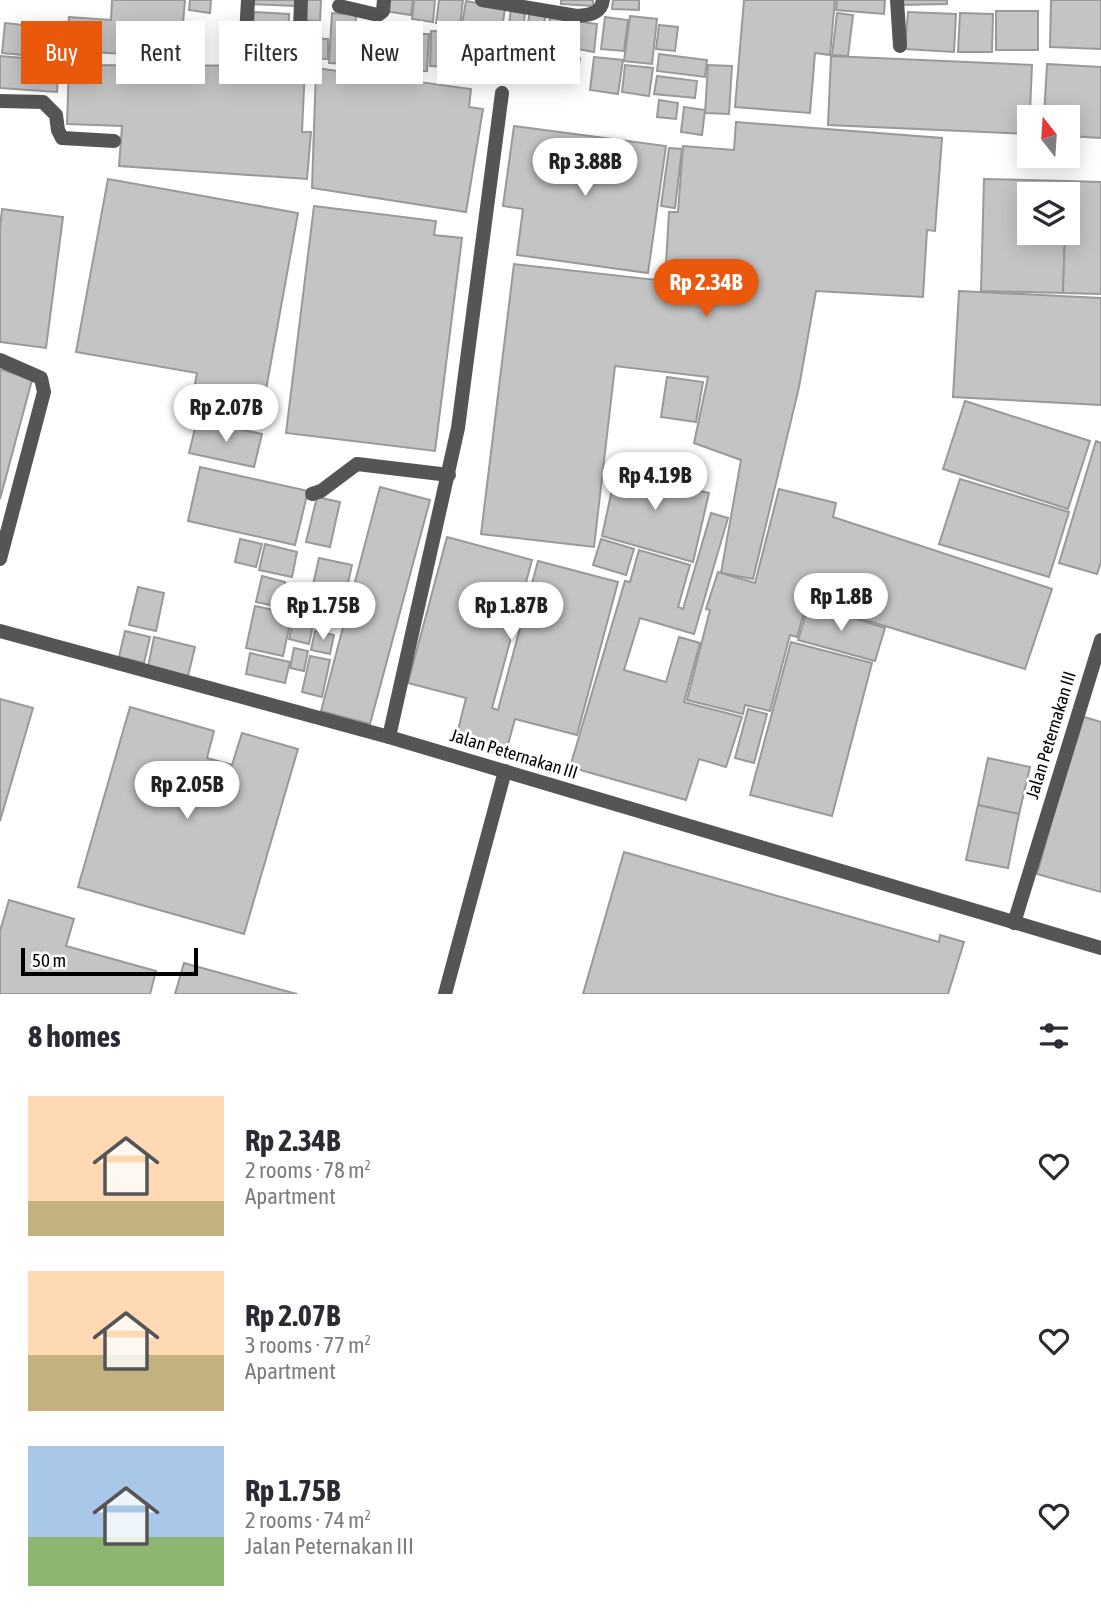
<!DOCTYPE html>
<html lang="en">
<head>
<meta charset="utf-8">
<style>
	body { margin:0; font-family:"Asap Condensed",sans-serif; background:#f7f7f7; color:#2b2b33; height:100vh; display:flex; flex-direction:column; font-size:26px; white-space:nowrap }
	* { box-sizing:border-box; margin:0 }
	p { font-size:23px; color:#7c7c81 }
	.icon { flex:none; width:38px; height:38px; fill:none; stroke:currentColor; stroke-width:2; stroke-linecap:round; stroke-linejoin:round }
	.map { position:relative; height:994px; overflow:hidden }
	.side { display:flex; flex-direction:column; background:#fff; flex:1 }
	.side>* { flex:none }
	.hud { position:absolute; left:21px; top:21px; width:700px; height:63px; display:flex; gap:14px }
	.needle { width:46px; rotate:343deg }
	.buttons { position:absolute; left:1017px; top:105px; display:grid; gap:14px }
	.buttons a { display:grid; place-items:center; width:63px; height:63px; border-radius:0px; background:#fff; box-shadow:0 4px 18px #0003; font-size:35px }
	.scale { position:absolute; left:21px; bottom:18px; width:177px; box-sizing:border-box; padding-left:7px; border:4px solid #000; border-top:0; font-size:19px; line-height:24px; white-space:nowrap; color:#000; -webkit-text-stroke:5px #fff; paint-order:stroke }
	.price { position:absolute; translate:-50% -60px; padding:0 16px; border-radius:24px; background:#fff; color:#222; font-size:23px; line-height:46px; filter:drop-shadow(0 2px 4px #0008) }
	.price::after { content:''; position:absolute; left:50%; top:42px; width:21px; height:16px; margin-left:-10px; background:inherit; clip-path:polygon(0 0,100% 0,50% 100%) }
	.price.on { background:#ea580c; color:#fff }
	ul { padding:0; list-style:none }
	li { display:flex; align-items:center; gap:21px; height:175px; padding:0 28px }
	li span { display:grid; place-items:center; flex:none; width:196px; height:140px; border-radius:0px; color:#555 }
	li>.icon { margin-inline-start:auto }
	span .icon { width:84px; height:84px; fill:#fffc; stroke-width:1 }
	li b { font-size:30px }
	h2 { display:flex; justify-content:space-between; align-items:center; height:84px; padding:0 28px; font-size:30px }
	.chip { padding:0 24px; border-radius:0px; background:#fff; box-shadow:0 4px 18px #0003; font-size:24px; line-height:63px }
	.chip.on { background:#ea580c; color:#fff }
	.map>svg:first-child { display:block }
	.building { fill:#c4c4c4; stroke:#999; stroke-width:2 }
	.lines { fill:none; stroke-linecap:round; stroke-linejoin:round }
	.lane { stroke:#555; stroke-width:14 }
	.street { stroke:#555; stroke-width:14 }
	.labels { text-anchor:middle; stroke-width:6; stroke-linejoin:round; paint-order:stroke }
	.street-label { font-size:18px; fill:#000; stroke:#fff }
</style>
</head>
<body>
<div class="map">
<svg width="1101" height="994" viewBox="0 0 1101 994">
	<rect width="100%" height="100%" fill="#fff"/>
	<g class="building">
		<polygon points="112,0 185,0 180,58 66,50 69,17 111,20"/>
		<polygon points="190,0 211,0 210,13 189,10"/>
		<polygon points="251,0 296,0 296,6 251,4"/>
		<polygon points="305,0 321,0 320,21 304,20"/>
		<polygon points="386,0 413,0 411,15 384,11"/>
		<polygon points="414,0 435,0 433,22 412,19"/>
		<polygon points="439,0 463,0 460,25 436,23"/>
		<polygon points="561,0 593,0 593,6 561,4"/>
		<polygon points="613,0 639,0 639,10 612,9"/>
		<polygon points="744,0 835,0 830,55 815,53 810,113 735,107"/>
		<polygon points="837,0 885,0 884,14 836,10"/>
		<polygon points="897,0 947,0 947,4 898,5"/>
		<polygon points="1051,0 1101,0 1101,49 1050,47"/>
		<polygon points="466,1 505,8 502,29 462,24"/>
		<polygon points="511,9 525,12 523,34 508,32"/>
		<polygon points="530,9 546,11 544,26 562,29 559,48 525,44"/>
		<rect x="996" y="11" width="42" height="39"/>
		<polygon points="254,12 289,14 288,40 253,38"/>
		<polygon points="908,12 956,14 954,52 905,49"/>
		<polygon points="332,13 356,15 355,34 376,35 374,65 329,63"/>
		<polygon points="837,13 853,15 848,56 832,55"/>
		<polygon points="960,13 993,14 992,52 958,52"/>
		<polygon points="550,14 573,17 571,28 549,25"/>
		<polygon points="630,16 657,19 652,64 624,61"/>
		<polygon points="605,17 628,20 624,51 601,49"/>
		<polygon points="575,21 597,24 594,52 572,48"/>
		<polygon points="5,23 57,29 54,58 2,53"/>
		<polygon points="382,23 413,25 412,48 381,47"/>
		<polygon points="659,25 678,27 675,51 656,49"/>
		<polygon points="431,31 455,32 453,67 430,66"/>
		<polygon points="459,32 481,32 479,65 457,64"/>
		<polygon points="417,34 429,34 427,71 415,71"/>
		<polygon points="485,35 512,36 511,79 493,78 494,58 484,58"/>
		<polygon points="303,38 328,39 328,59 302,58"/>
		<polygon points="519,52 540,55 537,75 516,72"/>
		<polygon points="542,53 560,56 558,74 540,72"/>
		<polygon points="659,54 707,60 705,77 657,71"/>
		<polygon points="0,56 59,61 57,92 0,88"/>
		<polygon points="562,56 580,58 577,78 560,76"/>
		<polygon points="831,56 1032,65 1029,134 828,125"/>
		<polygon points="594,57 623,60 618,94 590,90"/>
		<polygon points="1047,64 1101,67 1101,138 1068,136 1068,117 1044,117"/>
		<polygon points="69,65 305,66 302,132 311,132 307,179 119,166 122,126 67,124"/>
		<polygon points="625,65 653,68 649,96 622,92"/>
		<polygon points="708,65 732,66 729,114 705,113"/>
		<polygon points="316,68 471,89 469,107 483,109 466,212 312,188"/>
		<polygon points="657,76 697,81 695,98 654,94"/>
		<polygon points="659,100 678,103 676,119 657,117"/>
		<polygon points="684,107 705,110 702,135 681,132"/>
		<polygon points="736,122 942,138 935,231 927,230 923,297 816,291 799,387 753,579 721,573 741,460 694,443 708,377 615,366 594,547 481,534 514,264 665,281 669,212 678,212 683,146 734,150"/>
		<polygon points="514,126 666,146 648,273 517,255 523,209 503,206"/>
		<polygon points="669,148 682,149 675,208 661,206"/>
		<polygon points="108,179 298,213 259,428 189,416 197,373 76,352"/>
		<polygon points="984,179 1067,181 1066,194 1029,194 1029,233 1065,233 1063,293 981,291"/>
		<polygon points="1067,181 1101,182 1101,294 1063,293 1065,233 1068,233"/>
		<polygon points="314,206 436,221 434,235 462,238 435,451 286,433"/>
		<polygon points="2,209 63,217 46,348 0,342 0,228"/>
		<polygon points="959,291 1101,298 1101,405 953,397"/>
		<polygon points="0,369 32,380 0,499"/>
		<polygon points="667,377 703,382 696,422 661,417"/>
		<polygon points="965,401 1090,441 1068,509 943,469"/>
		<polygon points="197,420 262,434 254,467 189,453"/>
		<polygon points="1096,441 1101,443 1101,562 1097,574 1059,563"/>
		<polygon points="618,462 685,477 682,487 709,493 693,562 602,536"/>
		<polygon points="200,467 308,491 295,545 188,521"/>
		<polygon points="960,479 1069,512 1049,577 939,544"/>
		<polygon points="380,487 430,500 370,724 321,711"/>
		<polygon points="779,489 836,503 833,517 1052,589 1025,669 807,602 797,637 790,635 770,711 745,705 743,714 687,700 710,610 706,609 718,572 755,583"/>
		<polygon points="317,497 340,502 330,547 306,542"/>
		<polygon points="711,513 728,518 694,634 640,618 624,670 666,682 679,637 700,643 684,702 742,717 726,767 699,759 686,800 570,767 625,581 630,582 639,550 690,565 678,607 683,609"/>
		<polygon points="447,537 532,560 492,708 498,710 538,561 618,582 577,735 515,719 505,755 455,742 466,698 408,683"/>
		<polygon points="240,539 262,544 256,567 235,562"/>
		<polygon points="601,539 634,549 626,575 593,565"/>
		<polygon points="265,544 297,552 292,577 259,570"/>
		<polygon points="319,558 352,565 338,627 305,620"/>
		<polygon points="262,576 285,582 280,607 256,602"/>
		<polygon points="138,587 164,593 156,631 129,625"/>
		<polygon points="809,604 885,628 875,661 798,640"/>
		<polygon points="255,606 292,614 283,656 246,648"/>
		<polygon points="293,621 313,625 309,644 289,639"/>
		<polygon points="125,631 150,637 144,663 119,657"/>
		<polygon points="315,631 334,635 330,654 311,650"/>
		<polygon points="154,637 195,647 188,676 148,667"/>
		<polygon points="791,642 872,663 832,816 750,795"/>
		<polygon points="294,648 308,651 304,671 290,668"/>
		<polygon points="250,653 290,662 285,683 246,674"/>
		<polygon points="310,656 330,660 322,697 302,692"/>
		<polygon points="0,699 33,708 0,821"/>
		<polygon points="130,707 214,731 207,758 232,765 242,733 298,749 244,934 78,887"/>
		<polygon points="748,709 767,714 754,763 735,758"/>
		<polygon points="1081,716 1101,722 1101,892 1037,874"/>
		<polygon points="988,758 1030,767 1019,814 978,805"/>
		<polygon points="978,805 1019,814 1008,868 966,860"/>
		<polygon points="624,852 939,942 940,935 964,942 948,994 583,994"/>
		<polygon points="9,900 74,919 66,946 156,971 150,994 0,994 0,931"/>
		<polygon points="184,963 297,994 175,994"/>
	</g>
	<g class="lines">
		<g class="lane">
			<polyline points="0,101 43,102 56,115 58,130 62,138 114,141"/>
			<polyline points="0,360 41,378 44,392 0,559"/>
			<polyline points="312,494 321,491 357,464 449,475"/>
			<polyline points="389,737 458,428 502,93"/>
			<polyline points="1014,923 1101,640"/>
			<polyline points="445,994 505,771"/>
		</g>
		<g class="street">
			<path d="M482,0L577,16C589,15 601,14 603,0"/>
			<polyline points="897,0 900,46"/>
			<polyline points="339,6 378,15 383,11 384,0"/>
			<polyline points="246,35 248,0"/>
			<polyline points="299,60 301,0"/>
			<polyline points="0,631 389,737 1101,948"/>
		</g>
	</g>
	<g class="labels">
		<g class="street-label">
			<text transform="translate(1051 735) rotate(-73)" y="6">Jalan Peternakan III</text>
			<text transform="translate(514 754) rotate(17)" y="6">Jalan Peternakan III</text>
		</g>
	</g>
</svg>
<div class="buttons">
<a><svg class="needle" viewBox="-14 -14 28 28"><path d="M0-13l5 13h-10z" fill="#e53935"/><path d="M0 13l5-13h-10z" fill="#7c7c81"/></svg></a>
<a><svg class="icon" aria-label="layers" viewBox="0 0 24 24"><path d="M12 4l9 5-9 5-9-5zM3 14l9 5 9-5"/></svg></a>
</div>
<div class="scale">50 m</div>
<b class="price" style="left:585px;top:198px">Rp 3.88B</b>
<b class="price on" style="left:706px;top:319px">Rp 2.34B</b>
<b class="price" style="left:226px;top:444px">Rp 2.07B</b>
<b class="price" style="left:655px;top:512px">Rp 4.19B</b>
<b class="price" style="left:841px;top:633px">Rp 1.8B</b>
<b class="price" style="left:323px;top:642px">Rp 1.75B</b>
<b class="price" style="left:511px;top:642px">Rp 1.87B</b>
<b class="price" style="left:187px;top:821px">Rp 2.05B</b>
<div class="hud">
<a class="chip on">Buy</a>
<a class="chip">Rent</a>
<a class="chip">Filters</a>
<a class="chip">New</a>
<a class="chip">Apartment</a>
</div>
</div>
<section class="side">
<h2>8 homes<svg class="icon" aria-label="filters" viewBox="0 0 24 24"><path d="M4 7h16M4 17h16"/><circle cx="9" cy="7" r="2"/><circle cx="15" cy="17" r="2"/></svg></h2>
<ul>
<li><span style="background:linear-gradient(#ffd9b3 75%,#c2b280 0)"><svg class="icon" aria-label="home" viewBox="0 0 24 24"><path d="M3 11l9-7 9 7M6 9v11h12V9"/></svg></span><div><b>Rp 2.34B</b><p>2 rooms · 78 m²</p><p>Apartment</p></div><svg class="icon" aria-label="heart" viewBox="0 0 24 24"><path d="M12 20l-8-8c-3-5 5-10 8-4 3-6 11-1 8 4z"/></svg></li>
<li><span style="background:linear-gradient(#ffd9b3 60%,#c2b280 0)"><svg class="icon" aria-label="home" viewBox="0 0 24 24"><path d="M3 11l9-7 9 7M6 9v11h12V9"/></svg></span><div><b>Rp 2.07B</b><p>3 rooms · 77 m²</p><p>Apartment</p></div><svg class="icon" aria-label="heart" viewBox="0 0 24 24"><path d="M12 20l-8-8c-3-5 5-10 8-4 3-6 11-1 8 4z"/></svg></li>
<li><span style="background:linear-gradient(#a9c7e8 65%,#8fb573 0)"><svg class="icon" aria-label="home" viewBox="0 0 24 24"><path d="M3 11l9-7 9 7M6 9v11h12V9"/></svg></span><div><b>Rp 1.75B</b><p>2 rooms · 74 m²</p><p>Jalan Peternakan III</p></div><svg class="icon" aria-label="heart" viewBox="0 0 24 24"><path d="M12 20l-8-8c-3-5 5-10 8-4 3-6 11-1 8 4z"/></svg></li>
</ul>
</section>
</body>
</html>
